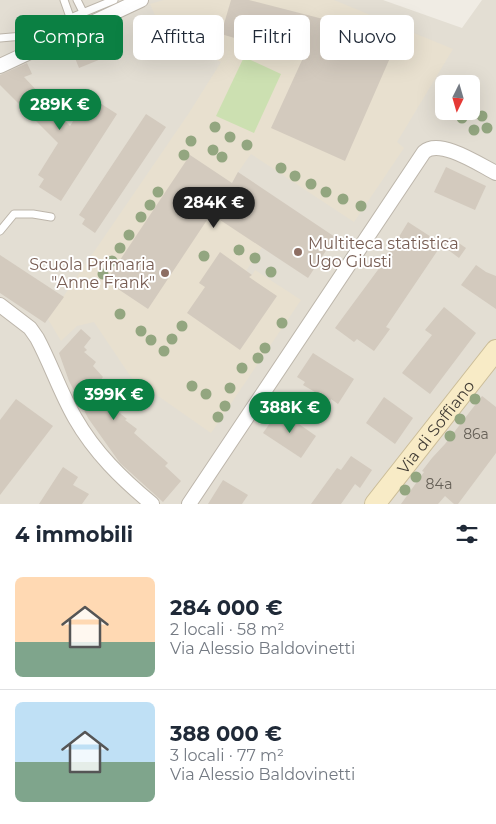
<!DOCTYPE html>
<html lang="it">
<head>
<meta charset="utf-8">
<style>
	body { margin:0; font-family:Montserrat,sans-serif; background:#f6f6f7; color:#1f2937; height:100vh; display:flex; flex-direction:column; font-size:19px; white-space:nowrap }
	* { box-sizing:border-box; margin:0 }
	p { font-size:16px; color:#747a83 }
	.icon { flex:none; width:28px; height:28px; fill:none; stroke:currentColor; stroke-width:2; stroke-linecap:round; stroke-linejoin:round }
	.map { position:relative; height:504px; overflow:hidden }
	.sheet { display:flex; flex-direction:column; background:#fff; flex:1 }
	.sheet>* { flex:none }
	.hud { position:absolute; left:15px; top:15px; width:466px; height:45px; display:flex; gap:10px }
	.needle { width:32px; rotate:185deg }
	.controls { position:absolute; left:435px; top:75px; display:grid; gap:10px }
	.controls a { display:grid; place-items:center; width:45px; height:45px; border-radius:8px; background:#fff; box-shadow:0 5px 20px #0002; font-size:25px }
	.price { position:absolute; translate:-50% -42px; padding:0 11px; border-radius:18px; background:#0b8043; color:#fff; font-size:16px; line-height:32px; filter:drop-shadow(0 1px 2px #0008) }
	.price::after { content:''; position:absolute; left:50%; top:30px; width:15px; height:11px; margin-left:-8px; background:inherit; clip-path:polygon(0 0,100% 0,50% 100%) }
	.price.selected { background:#222; color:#fff }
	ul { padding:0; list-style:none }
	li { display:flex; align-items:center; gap:15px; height:125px; padding:0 15px }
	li+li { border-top:1px solid #e0e1e3 }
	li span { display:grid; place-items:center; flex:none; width:140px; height:100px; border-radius:8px; color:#555 }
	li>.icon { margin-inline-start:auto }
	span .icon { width:60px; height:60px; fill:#fffc; stroke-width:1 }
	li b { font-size:21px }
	h2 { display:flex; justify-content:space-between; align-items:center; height:60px; padding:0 15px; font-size:21px }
	.tag { padding:0 18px; border-radius:8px; background:#fff; box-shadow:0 5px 20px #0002; font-size:18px; line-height:45px }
	.tag.selected { background:#0b8043; color:#fff }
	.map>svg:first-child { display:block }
	.residential { fill:#e3ded3; fill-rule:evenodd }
	.education { fill:#e8e0cf }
	.green { fill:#cce0b1 }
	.building { fill:#d3cabe }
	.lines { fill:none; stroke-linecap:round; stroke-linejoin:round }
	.lane-casing { stroke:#bdb6ab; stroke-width:9 }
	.street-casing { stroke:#bdb6ab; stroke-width:16 }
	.secondary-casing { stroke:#cbbd98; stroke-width:22 }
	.lane { stroke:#fff; stroke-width:7 }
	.street { stroke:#fff; stroke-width:14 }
	.secondary { stroke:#f8ebc6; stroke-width:20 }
	.tree { fill:#93a680 }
	.education-dot { fill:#8d6e63; stroke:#fff; stroke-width:2 }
	.labels { text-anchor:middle; stroke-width:4; stroke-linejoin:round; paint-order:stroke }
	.number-label { font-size:14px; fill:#666057 }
	.education-label { font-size:16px; fill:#785e54; stroke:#fff; text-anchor:start }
	.street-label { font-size:16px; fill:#413c35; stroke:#fff }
</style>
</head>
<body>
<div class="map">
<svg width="496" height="504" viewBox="0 0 496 504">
	<rect width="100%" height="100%" fill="#f0ece4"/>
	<path class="residential" d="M0,0H383L462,28L482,0H496V504H0ZM444,84H471V111H444Z"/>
	<polygon class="education" points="164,0 334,0 453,49 397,142 404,148 354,222 251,154 238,172 232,183 262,247 246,271 252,275 255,270 301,300 211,433 131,377 94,322 77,326 61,341 48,319 189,113 221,62 164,36 150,4"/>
	<polygon class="green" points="244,57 281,74 254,133 216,116"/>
	<g class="building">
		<polygon points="231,0 249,0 323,19 393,51 345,161 271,128 303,58 221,34"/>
		<polygon points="96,31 106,57 79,68 69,43"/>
		<polygon points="27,63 32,74 24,77 70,126 89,96 117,114 61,201 39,187 44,179 38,175 58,143 0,85 0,75"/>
		<polygon points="146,114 166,127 95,233 82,224 85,219 79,215"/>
		<polygon points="190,155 232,183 238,172 335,237 308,278 211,214 148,309 106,281"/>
		<polygon points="446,167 486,186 475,210 434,192"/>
		<polygon points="408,222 442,244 386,327 390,329 374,351 357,339 354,342 335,328 383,263"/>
		<polygon points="450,237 466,248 459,258 443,246"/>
		<polygon points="220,252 252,275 249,277 277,296 240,350 187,313 205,287 199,283"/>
		<polygon points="0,255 64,297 45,323 0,293"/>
		<polygon points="476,265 486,272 496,276 496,309 461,285"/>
		<polygon points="444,307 476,333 430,394 402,373 432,335 425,330"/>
		<polygon points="81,329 91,338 84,347 87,350 84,352 96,362 93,366 103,377 100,381 111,392 108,395 118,404 115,409 127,419 125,420 137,429 134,433 168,463 165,466 181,481 163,502 120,463 88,418 69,381 59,353"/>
		<polygon points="313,353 354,379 338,404 331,399 330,401 303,385 305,382 297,377"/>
		<polygon points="482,396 496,407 496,453 458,504 454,504 445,496 438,504 401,504 424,472 422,471 432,458 445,444"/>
		<polygon points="384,397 413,418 395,444 366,423"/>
		<polygon points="16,399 53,426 0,495 0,420"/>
		<polygon points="279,410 316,436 301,458 263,433"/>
		<polygon points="351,456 372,470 360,488 355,484 341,504 311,504 337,468 341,470"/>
		<polygon points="63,467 78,477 73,485 89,494 82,504 39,504"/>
		<polygon points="223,480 248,495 242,504 208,504"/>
	</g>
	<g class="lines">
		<defs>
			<g id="lane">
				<polyline points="64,0 70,17"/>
				<polyline points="77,0 83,12"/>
				<polyline points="0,38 23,36 34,33 114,0"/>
				<polyline points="0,231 14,214 33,214 51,217"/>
			</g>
			<g id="street">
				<polyline points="0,66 141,0"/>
				<path d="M0,305L30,328L37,338C51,364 60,392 75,418C95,453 122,479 152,504"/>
				<path d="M189,504L424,152C440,138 480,165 496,173"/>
			</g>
			<g id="secondary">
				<path id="s1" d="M375,504L496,350"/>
			</g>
		</defs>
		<use href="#lane" class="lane-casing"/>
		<use href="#street" class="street-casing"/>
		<use href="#secondary" class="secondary-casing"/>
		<use href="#lane" class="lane"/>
		<use href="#street" class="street"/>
		<use href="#secondary" class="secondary"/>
	</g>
	<g class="tree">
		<circle cx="482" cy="116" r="5.5"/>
		<circle cx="462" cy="118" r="5.5"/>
		<circle cx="215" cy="127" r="5.5"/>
		<circle cx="487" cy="128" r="5.5"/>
		<circle cx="474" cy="130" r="5.5"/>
		<circle cx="230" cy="137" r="5.5"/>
		<circle cx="191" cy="141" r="5.5"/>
		<circle cx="247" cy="145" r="5.5"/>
		<circle cx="213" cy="150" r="5.5"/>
		<circle cx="184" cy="155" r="5.5"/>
		<circle cx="222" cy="157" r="5.5"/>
		<circle cx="281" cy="168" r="5.5"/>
		<circle cx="295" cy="176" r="5.5"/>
		<circle cx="311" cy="184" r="5.5"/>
		<circle cx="158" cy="192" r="5.5"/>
		<circle cx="326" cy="192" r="5.5"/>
		<circle cx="343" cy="199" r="5.5"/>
		<circle cx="150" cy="205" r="5.5"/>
		<circle cx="361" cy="206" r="5.5"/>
		<circle cx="141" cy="217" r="5.5"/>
		<circle cx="215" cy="217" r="5.5"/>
		<circle cx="129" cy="235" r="5.5"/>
		<circle cx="120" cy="248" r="5.5"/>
		<circle cx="239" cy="250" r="5.5"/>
		<circle cx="204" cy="256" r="5.5"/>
		<circle cx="255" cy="258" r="5.5"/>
		<circle cx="112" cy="261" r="5.5"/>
		<circle cx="271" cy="272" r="5.5"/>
		<circle cx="103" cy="274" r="5.5"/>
		<circle cx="120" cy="314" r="5.5"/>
		<circle cx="282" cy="323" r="5.5"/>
		<circle cx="182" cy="326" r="5.5"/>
		<circle cx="141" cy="331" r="5.5"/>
		<circle cx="172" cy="339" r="5.5"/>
		<circle cx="151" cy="340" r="5.5"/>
		<circle cx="265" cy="348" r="5.5"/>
		<circle cx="164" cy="351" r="5.5"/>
		<circle cx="258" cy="358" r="5.5"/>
		<circle cx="242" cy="368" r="5.5"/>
		<circle cx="192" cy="386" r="5.5"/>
		<circle cx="230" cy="388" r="5.5"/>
		<circle cx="206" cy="394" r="5.5"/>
		<circle cx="475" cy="399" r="5.5"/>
		<circle cx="225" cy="406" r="5.5"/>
		<circle cx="218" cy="417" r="5.5"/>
		<circle cx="460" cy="419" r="5.5"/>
		<circle cx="450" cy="436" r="5.5"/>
		<circle cx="416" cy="477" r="5.5"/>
		<circle cx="405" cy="490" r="5.5"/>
	</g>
	<g class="education-dot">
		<circle cx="298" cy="252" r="5"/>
		<circle cx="165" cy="273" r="5"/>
	</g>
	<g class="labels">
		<g class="number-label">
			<text x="476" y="439">86a</text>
			<text x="439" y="489">84a</text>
		</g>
		<g class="education-label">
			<text x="308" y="249">Multiteca statistica<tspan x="308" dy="18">Ugo Giusti</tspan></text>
			<text x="155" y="270" text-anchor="end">Scuola Primaria<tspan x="155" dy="18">"Anne Frank"</tspan></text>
		</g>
		<g class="street-label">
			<text dy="6" stroke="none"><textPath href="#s1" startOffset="98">Via di Soffiano</textPath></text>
		</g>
	</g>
</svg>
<div class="controls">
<a><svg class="needle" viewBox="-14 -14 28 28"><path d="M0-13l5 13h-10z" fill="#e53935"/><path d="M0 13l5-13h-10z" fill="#747a83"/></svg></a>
</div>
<b class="price" style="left:60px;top:131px">289K €</b>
<b class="price selected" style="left:214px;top:229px">284K €</b>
<b class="price" style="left:114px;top:421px">399K €</b>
<b class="price" style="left:290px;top:434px">388K €</b>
<div class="hud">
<a class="tag selected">Compra</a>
<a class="tag">Affitta</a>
<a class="tag">Filtri</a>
<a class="tag">Nuovo</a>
</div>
</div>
<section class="sheet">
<h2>4 immobili<svg class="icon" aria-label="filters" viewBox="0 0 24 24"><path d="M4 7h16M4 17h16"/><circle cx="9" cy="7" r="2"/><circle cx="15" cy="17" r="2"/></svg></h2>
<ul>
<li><span style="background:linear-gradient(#ffd9b3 65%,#7fa58c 0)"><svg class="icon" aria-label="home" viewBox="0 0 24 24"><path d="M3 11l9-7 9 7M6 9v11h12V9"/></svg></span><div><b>284 000 €</b><p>2 locali · 58 m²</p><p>Via Alessio Baldovinetti</p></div></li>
<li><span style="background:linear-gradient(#bfe0f5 60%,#7fa58c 0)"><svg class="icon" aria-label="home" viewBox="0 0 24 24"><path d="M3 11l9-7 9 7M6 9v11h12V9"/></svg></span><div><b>388 000 €</b><p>3 locali · 77 m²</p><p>Via Alessio Baldovinetti</p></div></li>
</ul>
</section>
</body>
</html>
